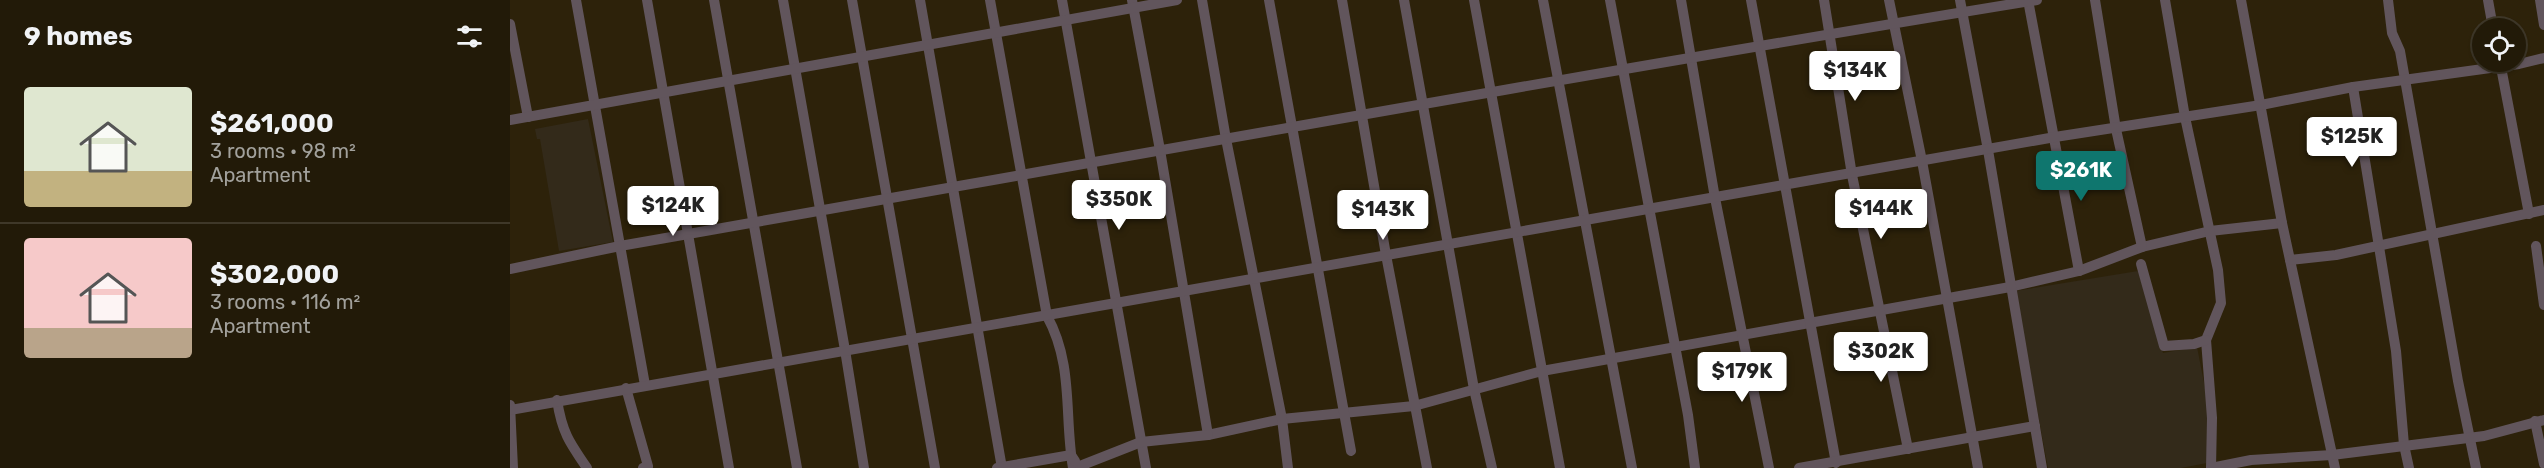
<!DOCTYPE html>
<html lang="en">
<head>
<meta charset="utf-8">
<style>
	body { margin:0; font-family:Rubik,sans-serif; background:#2a2312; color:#f1f3f6; height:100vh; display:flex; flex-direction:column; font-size:22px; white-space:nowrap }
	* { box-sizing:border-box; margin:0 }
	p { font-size:20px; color:#a2a19c }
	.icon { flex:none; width:33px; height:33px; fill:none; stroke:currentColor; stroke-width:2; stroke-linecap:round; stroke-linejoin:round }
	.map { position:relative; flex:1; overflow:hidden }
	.side { display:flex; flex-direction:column; background:#221a08; width:510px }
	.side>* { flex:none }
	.fabs { position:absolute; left:1962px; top:18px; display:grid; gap:12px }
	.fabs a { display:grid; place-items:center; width:54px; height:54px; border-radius:50%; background:#221a08; box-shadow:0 2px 4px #0004,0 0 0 2px #3f3829; font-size:30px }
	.price { position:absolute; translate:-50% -51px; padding:0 14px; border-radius:6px; background:#fff; color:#222; font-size:20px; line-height:39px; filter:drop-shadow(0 2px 3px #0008) }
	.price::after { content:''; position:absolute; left:50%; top:36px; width:18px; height:14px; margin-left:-9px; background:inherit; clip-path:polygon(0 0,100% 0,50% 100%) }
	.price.current { background:#0f766e; color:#fff }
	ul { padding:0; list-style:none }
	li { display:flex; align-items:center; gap:18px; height:150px; padding:0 24px }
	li+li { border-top:2px solid #3f3829 }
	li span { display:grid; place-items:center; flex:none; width:168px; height:120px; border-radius:6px; color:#555 }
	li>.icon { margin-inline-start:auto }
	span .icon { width:72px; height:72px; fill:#fffc; stroke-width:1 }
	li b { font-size:26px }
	h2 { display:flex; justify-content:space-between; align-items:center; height:72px; padding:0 24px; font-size:26px }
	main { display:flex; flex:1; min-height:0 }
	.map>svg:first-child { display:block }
	.education { fill:#332a1a }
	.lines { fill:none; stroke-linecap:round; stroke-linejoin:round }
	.minor { stroke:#61555c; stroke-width:10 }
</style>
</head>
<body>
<main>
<section class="side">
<h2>9 homes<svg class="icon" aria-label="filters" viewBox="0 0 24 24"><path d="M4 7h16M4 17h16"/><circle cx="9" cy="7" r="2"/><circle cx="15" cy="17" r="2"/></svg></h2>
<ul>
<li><span style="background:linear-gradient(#dfe7d0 70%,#c2b280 0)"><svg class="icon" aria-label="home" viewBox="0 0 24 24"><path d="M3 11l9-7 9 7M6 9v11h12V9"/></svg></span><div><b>$261,000</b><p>3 rooms · 98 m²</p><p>Apartment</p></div></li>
<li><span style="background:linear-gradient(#f6c9c9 75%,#b9a48a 0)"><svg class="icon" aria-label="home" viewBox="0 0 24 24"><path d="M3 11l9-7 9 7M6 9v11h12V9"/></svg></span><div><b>$302,000</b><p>3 rooms · 116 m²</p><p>Apartment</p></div></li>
</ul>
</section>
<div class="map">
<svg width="2034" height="468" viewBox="0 0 2034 468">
	<rect width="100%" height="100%" fill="#2d220a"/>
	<g class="education">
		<polygon points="78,119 103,242 49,251 30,139 27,139 25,129"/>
		<polygon points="1628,271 1653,353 1687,347 1698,403 1697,463 1671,468 1538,468 1505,291"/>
	</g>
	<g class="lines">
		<g class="minor">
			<polyline points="66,0 135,385"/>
			<polyline points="137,0 219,468"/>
			<polyline points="204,0 287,468"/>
			<polyline points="273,0 335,350 354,468"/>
			<polyline points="342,0 425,468"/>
			<polyline points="410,0 492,468"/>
			<path d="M480,0L537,316C564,365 554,416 563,468"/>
			<polyline points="552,0 636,468"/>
			<polyline points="622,0 650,150 698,435 772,419 904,406 1032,371 1500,287 1569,271 1632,247 1700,231 1772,223"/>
			<polyline points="692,0 716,139 772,419 778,468"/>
			<polyline points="759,0 841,451"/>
			<polyline points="832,0 876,255 917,468"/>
			<polyline points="894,0 964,389 982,468"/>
			<polyline points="964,0 1050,468"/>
			<polyline points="1033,0 1122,468"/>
			<polyline points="1100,0 1178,415 1185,468"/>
			<polyline points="1171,0 1205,198 1259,468"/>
			<polyline points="1241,0 1326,463"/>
			<polyline points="1314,0 1342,175 1398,449"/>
			<polyline points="1379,0 1412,161 1468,468"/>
			<polyline points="1450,0 1478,150 1532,468"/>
			<polyline points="1518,0 1569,271"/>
			<polyline points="1585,0 1606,129 1632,247"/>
			<polyline points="1655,0 1675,117 1708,270 1711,303 1696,340 1702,418 1701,468"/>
			<polyline points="1731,0 1772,223 1825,468"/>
			<polyline points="1878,0 1882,33 1890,51 1948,381 1966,468"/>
			<polyline points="1978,0 1983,28"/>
			<polyline points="2030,0 2034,25"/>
			<polyline points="0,24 18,117"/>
			<polyline points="1990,62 2019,214"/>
			<polyline points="1843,87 1886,351 1894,445 1899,468"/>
			<polyline points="0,120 667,0"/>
			<polyline points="2026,246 2034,305"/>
			<polyline points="1780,260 1826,255 2034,210"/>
			<polyline points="1631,264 1654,346 1684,344 1696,340"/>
			<path d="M0,269L110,246C582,163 1054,77 1527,0"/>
			<polyline points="116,388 138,466 133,468"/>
			<path d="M47,400C52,432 59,442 77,468"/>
			<polyline points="0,405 3,468"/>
			<polyline points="0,410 1545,137 1751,105 1843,87 2009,64 2034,58"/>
			<polyline points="2025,421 2034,464"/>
			<polyline points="570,466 631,442 698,435"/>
			<polyline points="487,468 561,455 565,461"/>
			<polyline points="1289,468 1525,426"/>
			<polyline points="1701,468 1741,460 1822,455 1974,436 2034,420"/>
		</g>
	</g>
</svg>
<div class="fabs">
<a><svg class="icon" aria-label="locate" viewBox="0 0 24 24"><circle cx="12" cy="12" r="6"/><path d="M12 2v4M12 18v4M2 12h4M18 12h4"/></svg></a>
</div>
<b class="price" style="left:1345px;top:102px">$134K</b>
<b class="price" style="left:1842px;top:168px">$125K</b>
<b class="price current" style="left:1571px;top:202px">$261K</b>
<b class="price" style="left:609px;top:231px">$350K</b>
<b class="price" style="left:163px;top:237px">$124K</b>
<b class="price" style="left:1371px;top:240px">$144K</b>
<b class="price" style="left:873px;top:241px">$143K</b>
<b class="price" style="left:1371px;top:383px">$302K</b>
<b class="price" style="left:1232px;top:403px">$179K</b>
</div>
</main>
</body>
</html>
